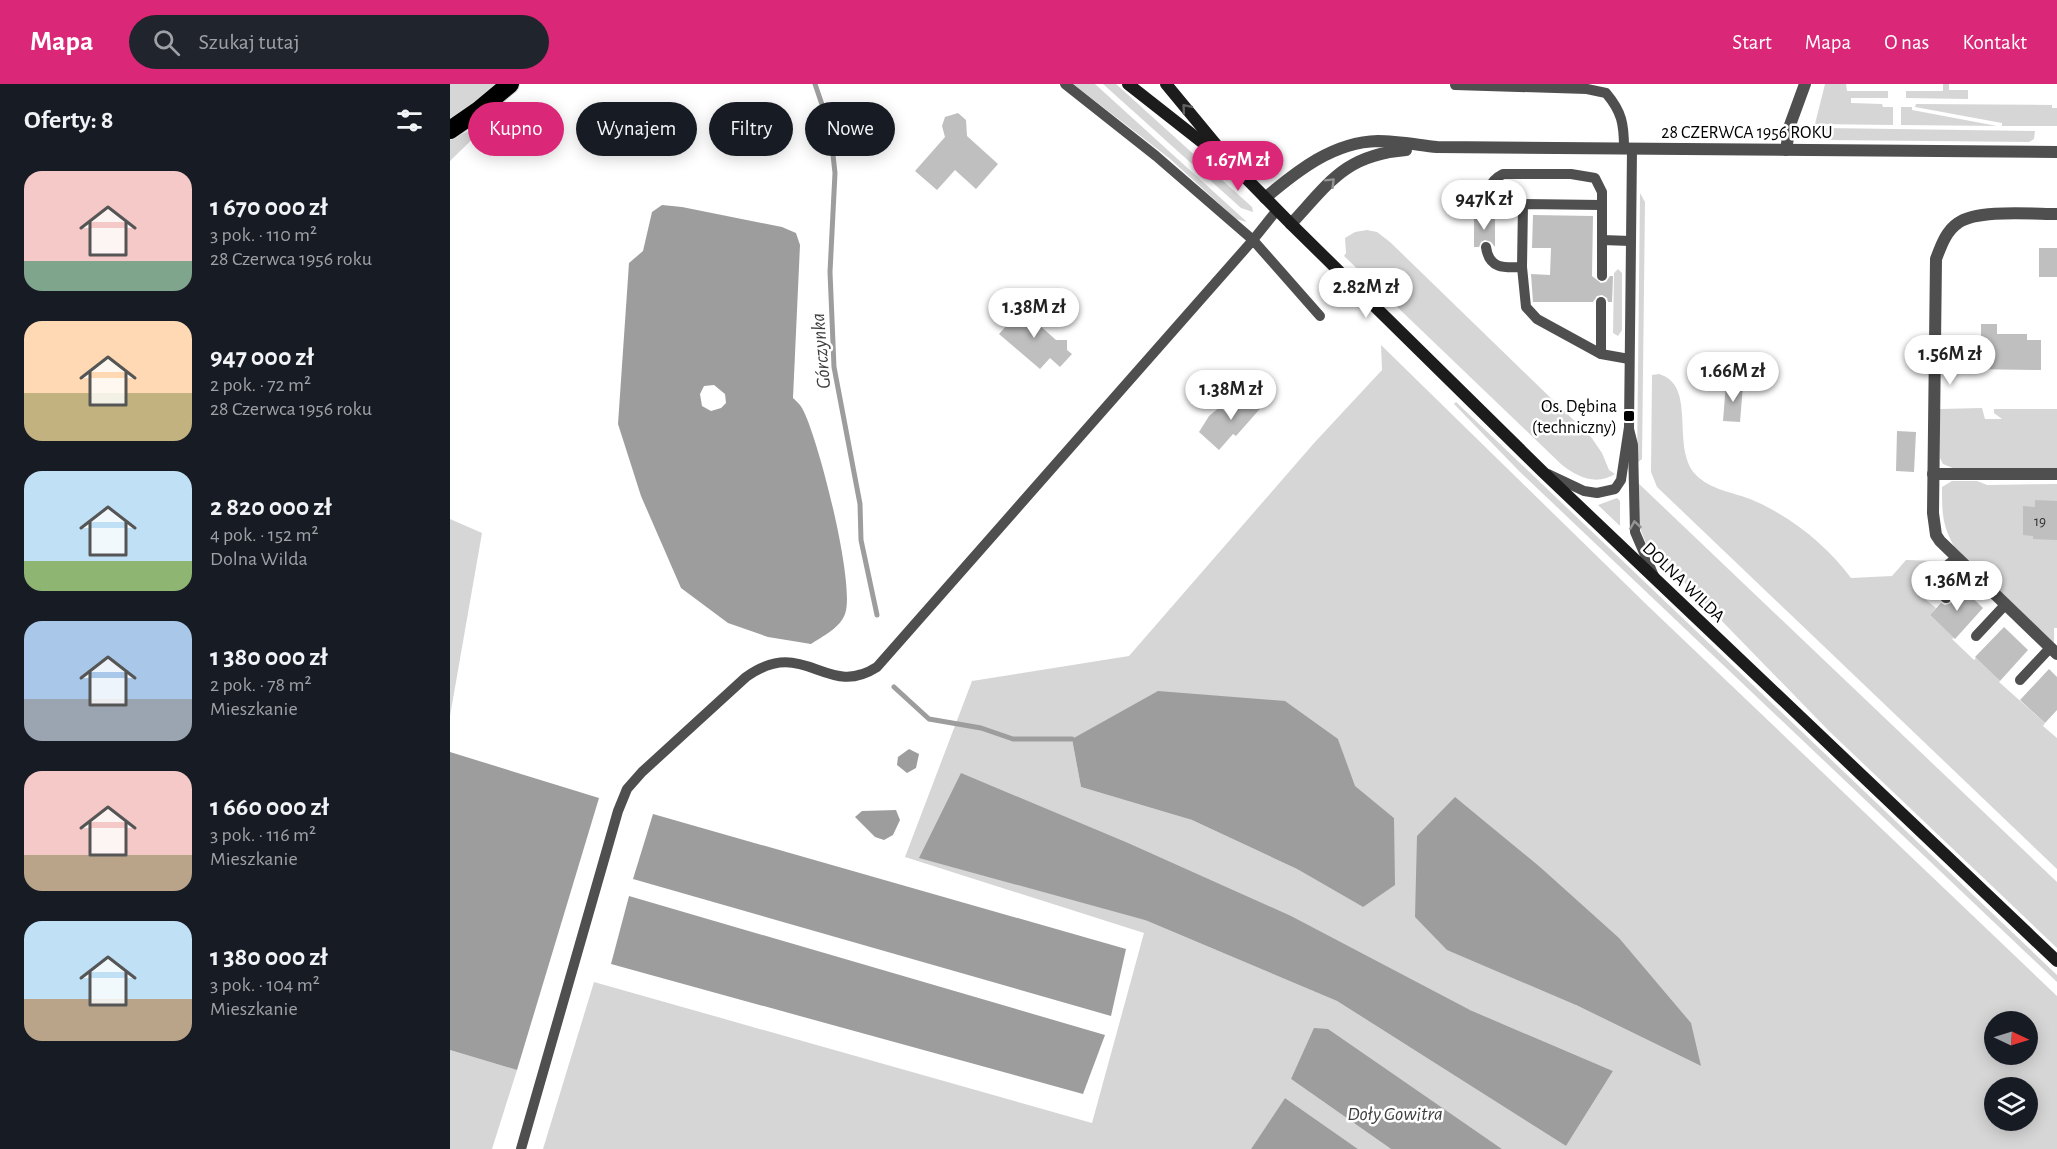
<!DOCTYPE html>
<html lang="pl">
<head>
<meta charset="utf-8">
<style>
	body { margin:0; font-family:"Alegreya Sans",sans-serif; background:#20242c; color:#f1f3f6; height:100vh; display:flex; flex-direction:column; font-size:22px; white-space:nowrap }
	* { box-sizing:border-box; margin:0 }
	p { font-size:20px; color:#9ea1a6 }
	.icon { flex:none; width:33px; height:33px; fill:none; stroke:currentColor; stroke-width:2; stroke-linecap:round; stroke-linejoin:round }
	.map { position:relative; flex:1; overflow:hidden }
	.side { display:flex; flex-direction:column; background:#171b24; width:450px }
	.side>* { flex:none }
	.banner { position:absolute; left:18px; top:18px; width:570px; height:54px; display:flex; gap:12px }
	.needle { width:39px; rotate:94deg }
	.buttons { position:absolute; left:1534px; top:927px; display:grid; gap:12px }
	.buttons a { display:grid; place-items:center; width:54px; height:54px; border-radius:50%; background:#171b24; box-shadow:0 3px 15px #0003; font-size:30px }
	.price { position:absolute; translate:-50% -51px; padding:0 14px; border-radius:21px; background:#fff; color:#222; font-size:20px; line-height:39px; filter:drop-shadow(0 2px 3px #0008) }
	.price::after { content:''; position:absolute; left:50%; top:36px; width:18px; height:14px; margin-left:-9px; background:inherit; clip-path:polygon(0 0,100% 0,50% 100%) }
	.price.current { background:#db2777; color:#fff }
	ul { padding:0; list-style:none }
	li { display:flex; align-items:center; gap:18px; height:150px; padding:0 24px }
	li span { display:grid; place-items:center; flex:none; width:168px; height:120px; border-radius:18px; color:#555 }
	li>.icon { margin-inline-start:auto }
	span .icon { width:72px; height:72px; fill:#fffc; stroke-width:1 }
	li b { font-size:26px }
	h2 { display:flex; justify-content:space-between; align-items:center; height:72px; padding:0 24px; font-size:26px }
	.pill { padding:0 21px; border-radius:27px; background:#171b24; box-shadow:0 3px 15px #0003; font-size:21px; line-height:54px }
	.pill.current { background:#db2777; color:#fff }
	header { display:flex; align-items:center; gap:36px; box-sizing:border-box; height:84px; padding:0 30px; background:#db2777; color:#fff }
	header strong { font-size:28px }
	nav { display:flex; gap:33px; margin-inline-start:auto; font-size:21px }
	.search { width:420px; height:54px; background:#20242c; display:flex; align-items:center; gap:15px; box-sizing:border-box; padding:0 21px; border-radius:33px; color:#9ea1a6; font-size:22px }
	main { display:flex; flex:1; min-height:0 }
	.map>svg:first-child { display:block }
	.green { fill:#d6d6d6; fill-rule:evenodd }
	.water { fill:#9d9d9d; fill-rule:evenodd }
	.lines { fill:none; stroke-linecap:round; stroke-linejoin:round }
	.stream { stroke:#9d9d9d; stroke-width:5 }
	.building { fill:#bfbfbf }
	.motorway-casing { stroke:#dbdbdb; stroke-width:20 }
	.service { stroke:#4f4f4f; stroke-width:10 }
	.minor { stroke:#4f4f4f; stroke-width:12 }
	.tertiary { stroke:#4f4f4f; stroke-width:12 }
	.secondary { stroke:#1c1c1c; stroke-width:12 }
	.motorway { stroke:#000; stroke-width:18 }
	.oneway { stroke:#606060 }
	.oneway2 { stroke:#959595 }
	.poi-dot { fill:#000; stroke:#fff; stroke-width:2 }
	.labels { text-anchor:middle; stroke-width:5; stroke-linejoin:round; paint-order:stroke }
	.number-label { font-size:15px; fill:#303030 }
	.street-label { font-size:18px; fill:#000; stroke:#fff }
	.poi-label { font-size:18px; fill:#000; stroke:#fff; text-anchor:end }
	.water-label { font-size:20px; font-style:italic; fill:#3e3e3e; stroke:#fff }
</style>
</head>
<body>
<header>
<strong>Mapa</strong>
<div class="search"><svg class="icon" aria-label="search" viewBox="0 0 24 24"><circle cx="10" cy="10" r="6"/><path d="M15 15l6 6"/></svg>Szukaj tutaj</div>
<nav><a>Start</a><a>Mapa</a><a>O nas</a><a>Kontakt</a></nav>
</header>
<main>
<section class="side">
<h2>Oferty: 8<svg class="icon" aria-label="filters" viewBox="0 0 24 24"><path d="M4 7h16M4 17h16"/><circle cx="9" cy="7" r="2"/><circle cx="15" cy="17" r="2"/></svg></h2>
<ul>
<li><span style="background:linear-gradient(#f6c9c9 75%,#7fa58c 0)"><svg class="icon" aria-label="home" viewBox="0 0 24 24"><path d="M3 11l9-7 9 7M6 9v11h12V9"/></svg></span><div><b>1 670 000 zł</b><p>3 pok. · 110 m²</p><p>28 Czerwca 1956 roku</p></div></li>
<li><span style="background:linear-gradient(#ffd9b3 60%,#c2b280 0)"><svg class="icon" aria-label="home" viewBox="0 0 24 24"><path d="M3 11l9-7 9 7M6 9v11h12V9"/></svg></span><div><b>947 000 zł</b><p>2 pok. · 72 m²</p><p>28 Czerwca 1956 roku</p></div></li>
<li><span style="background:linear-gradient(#bfe0f5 75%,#8fb573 0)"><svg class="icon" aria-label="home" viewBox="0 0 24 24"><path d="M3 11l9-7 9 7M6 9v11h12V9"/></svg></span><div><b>2 820 000 zł</b><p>4 pok. · 152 m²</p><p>Dolna Wilda</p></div></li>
<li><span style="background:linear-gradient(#a9c7e8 65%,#9aa5b1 0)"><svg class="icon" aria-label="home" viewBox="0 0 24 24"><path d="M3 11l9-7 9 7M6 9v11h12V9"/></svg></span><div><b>1 380 000 zł</b><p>2 pok. · 78 m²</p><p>Mieszkanie</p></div></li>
<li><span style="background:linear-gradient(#f6c9c9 70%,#b9a48a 0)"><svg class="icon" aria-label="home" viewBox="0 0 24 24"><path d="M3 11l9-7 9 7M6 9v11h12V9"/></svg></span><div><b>1 660 000 zł</b><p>3 pok. · 116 m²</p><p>Mieszkanie</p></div></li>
<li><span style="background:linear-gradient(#bfe0f5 65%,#b9a48a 0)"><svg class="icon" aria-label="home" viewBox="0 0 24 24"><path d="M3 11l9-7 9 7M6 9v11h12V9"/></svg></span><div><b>1 380 000 zł</b><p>3 pok. · 104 m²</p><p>Mieszkanie</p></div></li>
</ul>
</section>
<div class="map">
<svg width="1607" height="1065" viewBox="0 0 1607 1065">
	<rect width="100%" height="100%" fill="#fff"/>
	<g class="green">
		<polygon points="0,0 48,0 0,35"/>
		<polygon points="623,0 645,0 797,138 786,135 719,74"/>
		<polygon points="653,0 666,0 802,123 803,128 791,124"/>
		<polygon points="1375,0 1396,0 1397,7 1438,7 1438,14 1401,14 1401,19 1432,20 1433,23 1443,23 1443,41 1365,40"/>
		<polygon points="1493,0 1499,0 1499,6 1518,6 1518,15 1456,14 1456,7 1493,7"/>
		<polygon points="1466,20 1602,21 1602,24 1607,24 1607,42 1552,42 1552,39 1465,23"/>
		<polygon points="1451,23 1462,23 1462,26 1547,42 1451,41"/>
		<polygon points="44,34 0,77 0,78 0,56"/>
		<polygon points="1375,44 1584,47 1585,47 1584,55 1579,58 1375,56"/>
		<polygon points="1190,109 1195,118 1192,375 1187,379"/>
		<path d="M917,146L927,148L940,158L1141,353L1152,369L1159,386L1165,390C1146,402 1128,393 1112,381L894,172L896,169L895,154L905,148Z"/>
		<polygon points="1168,185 1172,189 1172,246 1168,252 1163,249 1164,189"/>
		<path d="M931,261L1198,522L1607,912V1065H1052L878,946L841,995L941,1065H908L835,1014L801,1065H93L144,898L642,1039L694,849L455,773L522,597L679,572L865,358L932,286ZM622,655H888L904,702L944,734L913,823L847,785L742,736L631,703ZM1090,783L1251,982L1126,921ZM695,836L1020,926L1163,987L1116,1062L887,917ZM1545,938H1578V970H1545ZM1545,1004H1578V1036H1545Z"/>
		<path d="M1209,290C1248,301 1220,364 1246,391C1261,406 1282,408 1300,415C1339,431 1377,461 1401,494L1442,492L1456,476L1491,477L1469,510L1486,524L1480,531L1504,554L1502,555L1524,576L1526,574L1550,597L1549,598L1595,639L1593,642L1607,654V785L1207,403L1201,388L1202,291Z"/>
		<polygon points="1006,318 1607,891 1607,898 1069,387 1004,320"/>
		<polygon points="1532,324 1535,335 1552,335 1544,329 1544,325 1607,325 1607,384 1505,385 1493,380 1490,374 1490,325"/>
		<polygon points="1186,397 1607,798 1607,864 1379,647 1196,459 1189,442"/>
		<path d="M1502,397H1527L1537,401L1607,400V544H1604V559L1505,464C1492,442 1492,428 1492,403Z"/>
		<polygon points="1167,414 1170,417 1170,442 1148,421"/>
		<polygon points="0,435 32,449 0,632"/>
		<polygon points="0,966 67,986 42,1065 0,1065"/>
	</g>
	<g class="water">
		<path d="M212,121L232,123L332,143L346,149L350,161L343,314C346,317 350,320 352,324C368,352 406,502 395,530C390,544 373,552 361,560L318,553L278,539L231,504L191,412L168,340L179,179L193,167L202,128ZM264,301L275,310L276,319L271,324L261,327L252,322L250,310L254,302Z"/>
		<polygon points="708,607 835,617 888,655 905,702 944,734 945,801 913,823 847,785 742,736 631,703 622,655"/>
		<polygon points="459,665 469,670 466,684 457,689 447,681 448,673"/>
		<polygon points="0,668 149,714 67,986 0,966"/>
		<polygon points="511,689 678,759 841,832 1020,926 1163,987 1116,1062 887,917 695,836 469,774"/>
		<polygon points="1005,713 1090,783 1169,854 1241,939 1251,982 1126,921 997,866 965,833 967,752"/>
		<polygon points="446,726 450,736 443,751 434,756 425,753 405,733 412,727"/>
		<polygon points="203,730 676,865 661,932 183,795"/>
		<polygon points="179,812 655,951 633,1010 161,880"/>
		<polygon points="864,944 878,945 1052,1065 941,1065 841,995"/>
		<polygon points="835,1014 908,1065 801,1065"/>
	</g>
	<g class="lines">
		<g class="stream">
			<polyline points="365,0 380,44 385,89 380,188 384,283 410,420 411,456 427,531"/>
			<polyline points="444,603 479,635 531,644 563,655 622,655"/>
		</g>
	</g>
	<g class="building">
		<polygon points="508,29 516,36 517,52 548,80 526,105 505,86 487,106 465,87 495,53 492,42 495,33"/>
		<polygon points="1024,131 1029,131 1032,137 1036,138 1045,131 1045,163 1041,158 1035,156 1031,158 1029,163 1024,163"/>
		<polygon points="1083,131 1143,132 1142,192 1151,199 1156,198 1160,192 1163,192 1162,218 1158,218 1157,214 1152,211 1147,212 1143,218 1083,218 1081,190 1100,191 1101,164 1082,164"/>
		<rect x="1589" y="164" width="18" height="29"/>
		<polygon points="568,218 576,219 579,225 578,231 606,256 617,256 617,266 622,270 610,283 600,274 590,285 549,250 565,232 564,223"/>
		<polygon points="1531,240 1547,240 1547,250 1577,250 1577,256 1591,256 1591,286 1518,285 1518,256 1531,256"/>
		<polygon points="1276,300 1293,301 1290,338 1273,337"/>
		<polygon points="803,306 816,318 786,352 783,350 769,366 749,348 759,332 770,323 780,332"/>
		<polygon points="1447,347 1466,348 1464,388 1446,387"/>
		<polygon points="1585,416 1607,417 1607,456 1583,455 1583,452 1573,451 1573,422 1585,423"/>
		<polygon points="1509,501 1533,524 1505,555 1480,531 1491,519 1495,521 1501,519 1503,515 1501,509"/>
		<polygon points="1554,543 1578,566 1550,597 1525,573"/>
		<polygon points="1599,585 1607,593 1607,626 1595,639 1570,616"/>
	</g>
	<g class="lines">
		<defs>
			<polyline id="motorway" points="0,46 29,26 60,0"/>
		</defs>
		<use href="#motorway" class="motorway-casing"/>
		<g class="service">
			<polyline points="615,0 706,72 803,156 827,126"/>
			<path d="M1005,1L1137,5L1156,9C1172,28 1174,40 1174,64"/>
			<path d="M1036,131C1037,114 1035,99 1053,90H1121L1145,94L1152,108V192"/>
			<polyline points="1152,156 1181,157"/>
			<path d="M1036,163C1039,185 1054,184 1072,183L1076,223L1087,235L1151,270L1179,275"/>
			<polyline points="1072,183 1073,120 1152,121"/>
			<polyline points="1151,270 1151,218"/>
			<polyline points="1179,345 1183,361 1185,448 1204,492"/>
			<polyline points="1098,390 1134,407 1147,409 1165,405 1171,396 1179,343 1182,65"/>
			<polyline points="1496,514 1483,502 1489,488 1507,473"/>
			<polyline points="1526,552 1555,521"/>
			<polyline points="1570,596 1600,564"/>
			<path d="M71,1065L168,727L177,705L192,688L296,593C355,551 376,616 427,583L803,156L870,232"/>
		</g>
		<g class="minor">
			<polyline points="1336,66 1340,41 1355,0"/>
			<path d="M1607,130C1583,130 1527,125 1508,139C1496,147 1491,162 1486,175L1483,429L1486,451L1490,457L1607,570"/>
			<polyline points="1483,390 1607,390"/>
		</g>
		<g class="tertiary">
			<path d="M815,114C847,87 883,58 928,57C947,57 968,61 987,63L1607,68"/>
			<path d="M841,140C880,98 895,71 956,66"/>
		</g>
		<g class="secondary">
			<polyline points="678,0 767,70"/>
			<polyline points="716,0 783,81 841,140 1093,388 1607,877"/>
		</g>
		<use href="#motorway" class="motorway"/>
	</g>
	<defs><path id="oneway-chevron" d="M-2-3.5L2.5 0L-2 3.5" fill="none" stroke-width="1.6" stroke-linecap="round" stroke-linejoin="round" transform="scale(1.5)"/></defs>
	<use class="oneway" href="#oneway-chevron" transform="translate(736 24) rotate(-130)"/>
	<g class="oneway2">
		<use href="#oneway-chevron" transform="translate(881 98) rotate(-45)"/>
		<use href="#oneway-chevron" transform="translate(1185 441) rotate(-99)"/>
	</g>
	<rect class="poi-dot" x="1173" y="326" width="12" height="12" rx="3"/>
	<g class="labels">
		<g class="number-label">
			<text x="1590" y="442">19</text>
		</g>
		<g class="street-label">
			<text x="1297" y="54">28 CZERWCA 1956 ROKU</text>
			<text transform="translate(1234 498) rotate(44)" y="6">DOLNA WILDA</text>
		</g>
		<g class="poi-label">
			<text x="1167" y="328">Os. Dębina<tspan x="1167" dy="21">(techniczny)</tspan></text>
		</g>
		<g class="water-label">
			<text transform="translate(370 267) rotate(-95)" y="7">Górczynka</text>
			<text x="945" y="1036">Doły Gowitra</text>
		</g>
	</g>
</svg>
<div class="buttons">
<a><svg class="needle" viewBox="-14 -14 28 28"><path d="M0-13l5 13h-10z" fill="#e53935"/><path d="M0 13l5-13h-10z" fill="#9ea1a6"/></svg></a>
<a><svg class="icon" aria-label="layers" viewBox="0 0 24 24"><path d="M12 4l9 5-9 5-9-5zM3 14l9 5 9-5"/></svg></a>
</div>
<b class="price current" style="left:788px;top:108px">1.67M zł</b>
<b class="price" style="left:1034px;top:147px">947K zł</b>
<b class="price" style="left:916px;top:235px">2.82M zł</b>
<b class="price" style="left:584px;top:255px">1.38M zł</b>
<b class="price" style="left:1500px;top:302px">1.56M zł</b>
<b class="price" style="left:1283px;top:319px">1.66M zł</b>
<b class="price" style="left:781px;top:337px">1.38M zł</b>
<b class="price" style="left:1507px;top:528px">1.36M zł</b>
<div class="banner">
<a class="pill current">Kupno</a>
<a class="pill">Wynajem</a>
<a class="pill">Filtry</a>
<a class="pill">Nowe</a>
</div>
</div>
</main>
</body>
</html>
